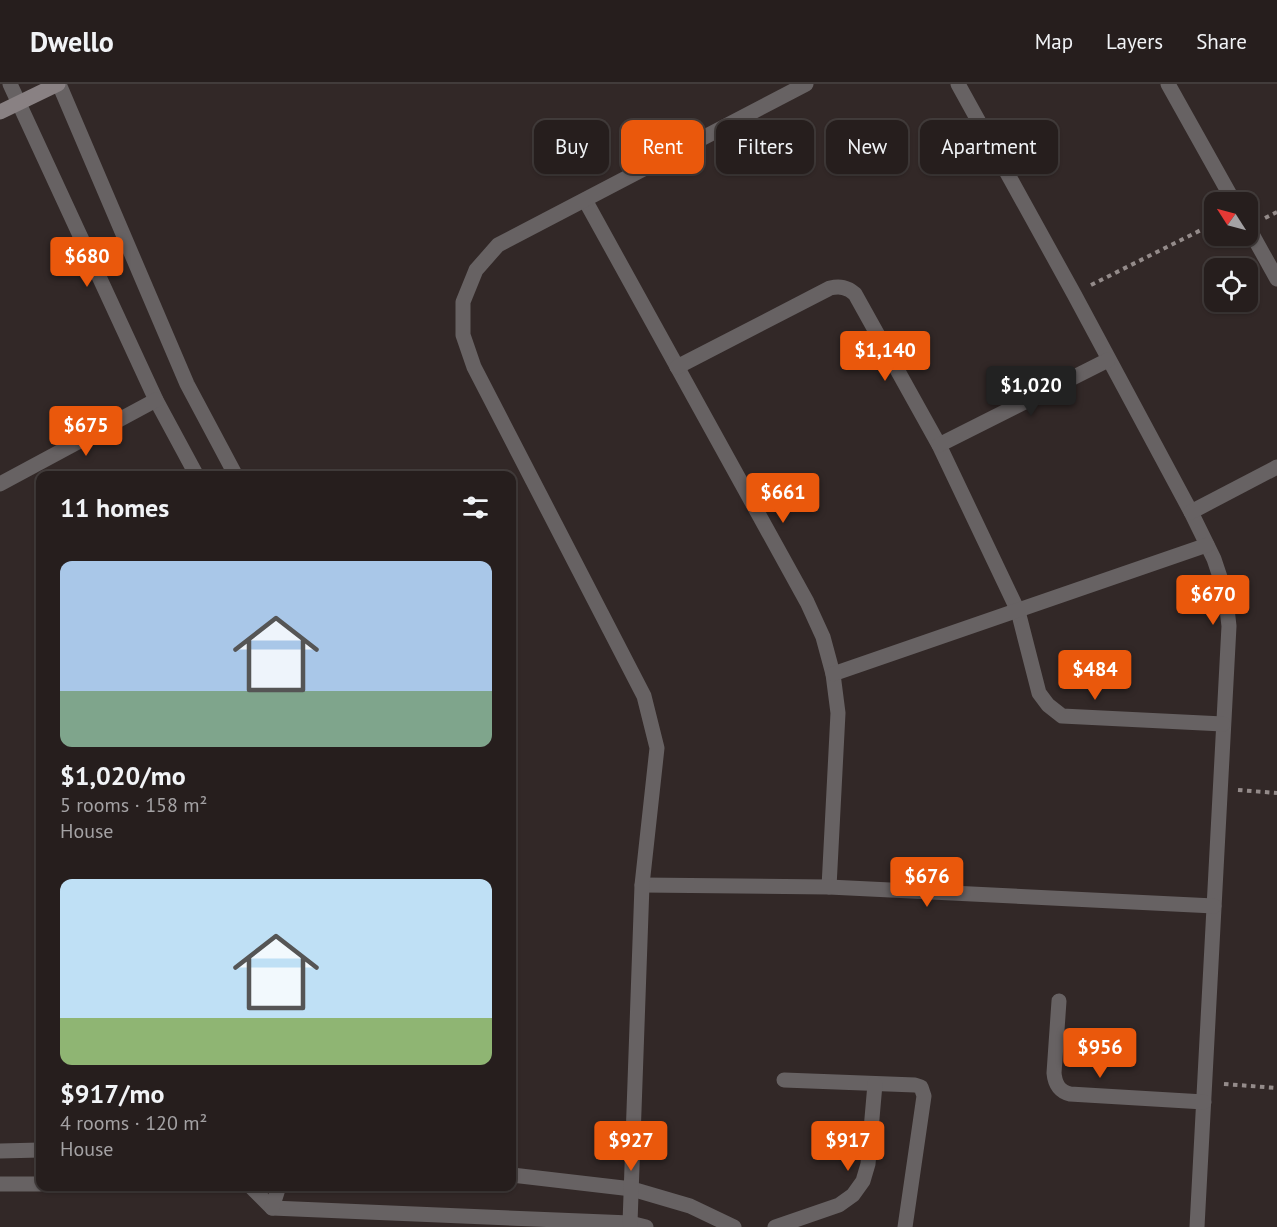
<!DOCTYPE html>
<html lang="en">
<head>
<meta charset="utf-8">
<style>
	body { margin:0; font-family:"PT Sans",sans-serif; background:#322b2a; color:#f1f3f6; height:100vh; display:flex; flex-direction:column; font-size:22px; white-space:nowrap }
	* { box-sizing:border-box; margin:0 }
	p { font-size:20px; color:#a4a2a4 }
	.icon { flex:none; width:33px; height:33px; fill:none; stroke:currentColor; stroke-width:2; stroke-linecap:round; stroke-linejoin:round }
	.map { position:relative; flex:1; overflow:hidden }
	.sheet { position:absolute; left:36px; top:387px; width:480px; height:720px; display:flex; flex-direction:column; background:#261e1d; border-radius:12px; box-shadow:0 2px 4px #0004,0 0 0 2px #423c3b }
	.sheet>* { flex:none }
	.top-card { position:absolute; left:534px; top:36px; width:570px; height:54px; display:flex; gap:12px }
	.needle { width:39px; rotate:306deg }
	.fabs { position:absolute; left:1204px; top:108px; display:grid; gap:12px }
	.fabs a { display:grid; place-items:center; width:54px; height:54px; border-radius:12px; background:#261e1d; box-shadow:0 2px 4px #0004,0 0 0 2px #423c3b; font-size:30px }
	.price { position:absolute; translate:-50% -51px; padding:0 14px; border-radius:6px; background:#ea580c; color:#fff; font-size:20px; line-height:39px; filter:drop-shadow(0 2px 3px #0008) }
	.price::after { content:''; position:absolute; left:50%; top:36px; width:18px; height:14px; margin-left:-9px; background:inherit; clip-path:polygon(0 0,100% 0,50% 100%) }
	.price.selected { background:#222; color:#fff }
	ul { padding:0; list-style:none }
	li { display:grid; align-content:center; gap:12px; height:318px; padding:0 24px }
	li span { display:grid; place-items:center; height:186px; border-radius:12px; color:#555 }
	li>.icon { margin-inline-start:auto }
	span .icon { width:108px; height:108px; fill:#fffc; stroke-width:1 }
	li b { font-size:26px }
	h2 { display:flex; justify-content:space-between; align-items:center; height:72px; padding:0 24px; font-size:26px }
	.pill { padding:0 21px; border-radius:12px; background:#261e1d; box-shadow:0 2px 4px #0004,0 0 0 2px #423c3b; font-size:21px; line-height:54px }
	.pill.selected { background:#ea580c; color:#fff }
	header { display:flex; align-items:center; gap:36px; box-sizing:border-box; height:84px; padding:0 30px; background:#261e1d; border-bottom:2px solid #423c3b }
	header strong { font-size:28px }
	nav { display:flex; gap:33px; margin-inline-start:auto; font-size:21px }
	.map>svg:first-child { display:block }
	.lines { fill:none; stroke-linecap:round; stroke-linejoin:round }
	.path { stroke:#948b8a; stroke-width:4; stroke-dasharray:4.5 4.5; stroke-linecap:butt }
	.street { stroke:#676263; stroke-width:15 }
	.secondary { stroke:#898183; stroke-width:15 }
</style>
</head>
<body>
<header>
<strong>Dwello</strong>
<nav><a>Map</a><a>Layers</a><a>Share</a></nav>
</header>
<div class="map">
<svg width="1277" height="1143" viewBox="0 0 1277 1143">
	<rect width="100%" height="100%" fill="#322827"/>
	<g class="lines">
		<g class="path">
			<polyline points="1265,134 1277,128"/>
			<polyline points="1091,201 1215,139"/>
			<polyline points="1238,706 1277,709"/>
			<polyline points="1224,1000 1277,1004"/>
		</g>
		<g class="street">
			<polyline points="10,0 156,316 197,392"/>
			<polyline points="59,0 187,300 236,392"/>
			<polyline points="958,0 1074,210 1191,428 1214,475 1225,508 1229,542 1197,1143"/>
			<polyline points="1168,0 1234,118"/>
			<polyline points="585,116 807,518 823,553 833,590 838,629 829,803"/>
			<polyline points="1248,143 1277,195"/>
			<path d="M677,283L830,204C840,202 847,203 855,210L939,361L1018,527L1039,609L1048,621L1062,632L1223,640"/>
			<polyline points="939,361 1108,276"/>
			<polyline points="0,400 156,316"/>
			<polyline points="1191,428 1277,383"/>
			<polyline points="833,590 1207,461"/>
			<polyline points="642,801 829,803 1214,822"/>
			<path d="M1059,917L1054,989C1055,1000 1059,1007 1070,1010L1204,1018"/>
			<polyline points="784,996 915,1001 921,1003 924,1012 905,1143"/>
			<polyline points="0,1067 40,1066"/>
			<polyline points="512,1091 632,1105 690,1122 734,1143"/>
			<polyline points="0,1100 40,1100"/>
			<polyline points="250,1102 272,1124 630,1139 646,1143"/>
			<polyline points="272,1124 279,1102"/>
			<polyline points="630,1139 642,801 657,664 644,612 474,283 463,251 463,218 476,186 498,161 806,0"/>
			<polyline points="775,1143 839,1121 853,1111 863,1097 868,1080 875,1000"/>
		</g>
		<polyline class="secondary" points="0,28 58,0"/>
	</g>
</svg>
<div class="fabs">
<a><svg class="needle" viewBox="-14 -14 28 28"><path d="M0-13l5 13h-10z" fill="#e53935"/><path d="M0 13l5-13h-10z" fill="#a4a2a4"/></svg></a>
<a><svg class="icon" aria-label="locate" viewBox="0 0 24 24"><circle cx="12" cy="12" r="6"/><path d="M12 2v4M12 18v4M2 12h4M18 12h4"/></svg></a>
</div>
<b class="price" style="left:87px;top:204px">$680</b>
<b class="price" style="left:885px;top:298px">$1,140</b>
<b class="price selected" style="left:1031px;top:333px">$1,020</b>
<b class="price" style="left:86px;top:373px">$675</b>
<b class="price" style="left:783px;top:440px">$661</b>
<b class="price" style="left:1213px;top:542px">$670</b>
<b class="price" style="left:1095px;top:617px">$484</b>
<b class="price" style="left:927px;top:824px">$676</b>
<b class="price" style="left:1100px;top:995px">$956</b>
<b class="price" style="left:631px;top:1088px">$927</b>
<b class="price" style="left:848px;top:1088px">$917</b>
<div class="top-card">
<a class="pill">Buy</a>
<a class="pill selected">Rent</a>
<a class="pill">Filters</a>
<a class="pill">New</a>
<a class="pill">Apartment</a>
</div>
<section class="sheet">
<h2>11 homes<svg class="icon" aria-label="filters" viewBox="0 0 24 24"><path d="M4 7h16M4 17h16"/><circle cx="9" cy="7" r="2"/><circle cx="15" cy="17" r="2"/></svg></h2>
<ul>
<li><span style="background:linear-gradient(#a9c7e8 70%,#7fa58c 0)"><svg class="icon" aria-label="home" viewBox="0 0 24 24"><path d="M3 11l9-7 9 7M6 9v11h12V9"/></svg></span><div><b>$1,020/mo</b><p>5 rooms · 158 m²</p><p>House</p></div></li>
<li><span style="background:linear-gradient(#bfe0f5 75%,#8fb573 0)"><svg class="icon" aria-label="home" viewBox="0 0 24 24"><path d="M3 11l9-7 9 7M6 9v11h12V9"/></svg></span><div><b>$917/mo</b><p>4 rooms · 120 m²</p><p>House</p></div></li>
</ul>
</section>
</div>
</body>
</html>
